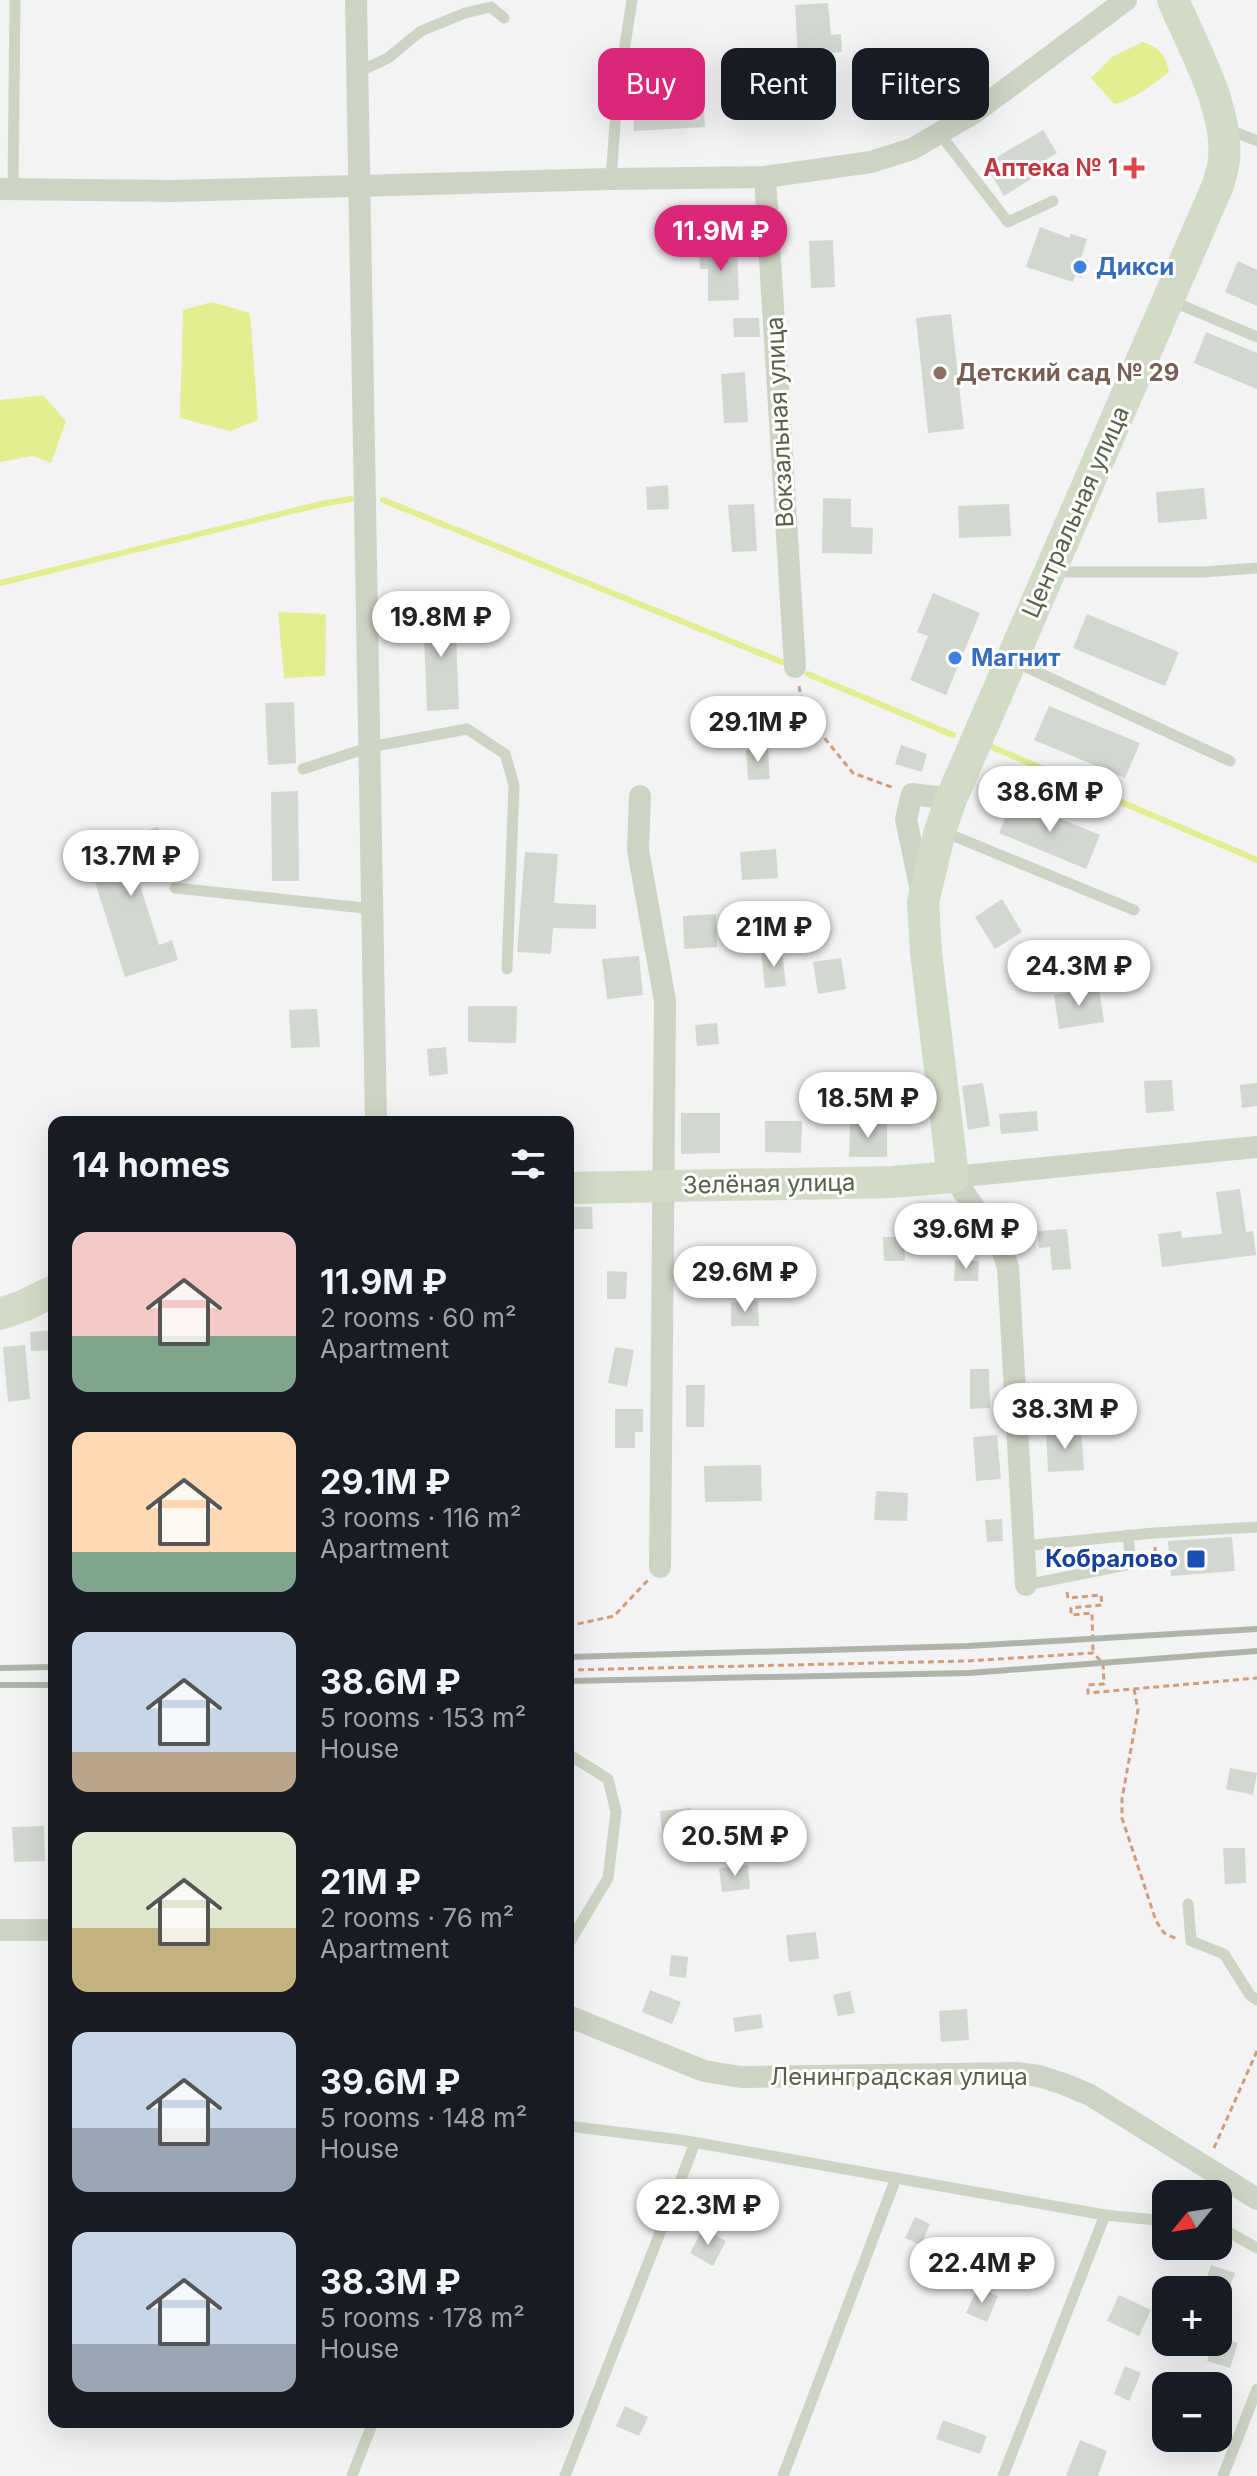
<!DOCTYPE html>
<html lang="en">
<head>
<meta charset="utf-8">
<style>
	body { margin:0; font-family:Inter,sans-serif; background:#242831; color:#f1f3f6; height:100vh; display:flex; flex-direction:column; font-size:30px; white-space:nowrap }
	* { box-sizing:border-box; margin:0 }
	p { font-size:26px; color:#9ea1a6 }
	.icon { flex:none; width:44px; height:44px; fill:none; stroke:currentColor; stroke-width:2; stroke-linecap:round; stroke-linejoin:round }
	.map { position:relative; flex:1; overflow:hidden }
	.panel { position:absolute; left:48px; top:1116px; width:526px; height:1312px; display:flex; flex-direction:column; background:#171b24; border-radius:16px; box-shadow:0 8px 32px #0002 }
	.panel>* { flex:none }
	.banner { position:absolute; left:598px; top:48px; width:538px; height:72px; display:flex; gap:16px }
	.needle { width:52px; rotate:240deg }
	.buttons { position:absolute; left:1152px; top:2180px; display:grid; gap:16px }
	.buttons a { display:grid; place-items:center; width:80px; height:80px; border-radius:16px; background:#171b24; box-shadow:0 8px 32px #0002; font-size:40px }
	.price { position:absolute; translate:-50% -68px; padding:0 18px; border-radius:28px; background:#fff; color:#222; font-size:26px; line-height:52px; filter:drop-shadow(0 2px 4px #0008) }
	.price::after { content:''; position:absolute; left:50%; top:48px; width:24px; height:18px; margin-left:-12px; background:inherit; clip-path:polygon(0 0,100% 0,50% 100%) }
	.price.on { background:#db2777; color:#fff }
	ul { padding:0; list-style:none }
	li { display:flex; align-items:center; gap:24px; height:200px; padding:0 24px }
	li span { display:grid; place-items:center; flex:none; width:224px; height:160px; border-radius:16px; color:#555 }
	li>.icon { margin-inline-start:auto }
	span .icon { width:96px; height:96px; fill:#fffc; stroke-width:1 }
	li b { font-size:34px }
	h2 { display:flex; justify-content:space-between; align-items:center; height:96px; padding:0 24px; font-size:34px }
	.tag { padding:0 28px; border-radius:16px; background:#171b24; box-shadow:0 8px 32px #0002; font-size:28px; line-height:72px }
	.tag.on { background:#db2777; color:#fff }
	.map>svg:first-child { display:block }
	.water { fill:#e2ee8f }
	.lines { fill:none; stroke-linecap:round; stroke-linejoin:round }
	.stream { stroke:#e2ee8f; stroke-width:6 }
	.building { fill:#d2d7cf }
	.path { stroke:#d09e79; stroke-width:3; stroke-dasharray:6 4; stroke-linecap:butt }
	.lane { stroke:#ced4c3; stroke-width:11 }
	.street { stroke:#ced4c3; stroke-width:22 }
	.secondary { stroke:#d1dbc6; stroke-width:32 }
	.rail { stroke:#aeb4aa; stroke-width:6 }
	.health-dot { fill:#e0444e; stroke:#fff; stroke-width:3 }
	.shop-dot { fill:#3f7fe0; stroke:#fff; stroke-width:3 }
	.education-dot { fill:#8d6e63; stroke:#fff; stroke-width:3 }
	.transit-dot { fill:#1a4fb4; stroke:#fff; stroke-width:3 }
	.labels { text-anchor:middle; stroke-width:6; stroke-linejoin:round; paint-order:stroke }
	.health-label { font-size:24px; font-weight:bold; fill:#be3a42; stroke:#fff; text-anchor:end }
	.shop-label { font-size:24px; font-weight:bold; fill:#366cbe; stroke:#fff; text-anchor:start }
	.education-label { font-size:24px; font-weight:bold; fill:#785e54; stroke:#fff; text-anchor:start }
	.street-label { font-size:24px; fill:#58614a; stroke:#fff }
	.transit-label { font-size:24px; font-weight:bold; fill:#164399; stroke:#fff; text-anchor:end }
</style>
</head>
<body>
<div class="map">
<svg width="1257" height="2476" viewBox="0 0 1257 2476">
	<rect width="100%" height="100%" fill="#f3f3f5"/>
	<g class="water">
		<path d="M1143,42C1160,47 1165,55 1169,72C1152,85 1135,99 1114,104L1091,78L1112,57Z"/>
		<polygon points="212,302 250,313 258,420 230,431 180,418 183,310"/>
		<polygon points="43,395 66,421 51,463 33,456 0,462 0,400"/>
		<polygon points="278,612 326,614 325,676 284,678"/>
	</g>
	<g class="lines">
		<g class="stream">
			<polyline points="383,500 782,662"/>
			<polyline points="0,583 321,504 351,499"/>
			<polyline points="808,674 953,735"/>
			<polyline points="992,747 1257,860"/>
		</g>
	</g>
	<g class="building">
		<polygon points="828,3 831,35 841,34 842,52 798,55 795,5"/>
		<polygon points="703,92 705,127 634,131 632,96"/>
		<polygon points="1043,130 1057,153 1030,170 1034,177 1004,196 985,164"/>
		<polygon points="1040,227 1069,238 1071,234 1087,239 1081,258 1088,260 1082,278 1075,276 1073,282 1026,267"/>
		<polygon points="833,240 835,287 811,288 809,241"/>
		<polygon points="737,248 739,300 708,301 708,269 700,269 699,249"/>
		<polygon points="1238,261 1257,270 1257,306 1225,292"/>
		<polygon points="951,314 964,429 928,433 916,318"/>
		<polygon points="733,318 759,318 760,337 734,337"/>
		<polygon points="1206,332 1257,353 1257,389 1194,363"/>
		<polygon points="745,372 748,422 724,423 721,374"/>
		<polygon points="668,485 669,509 647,510 646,487"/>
		<polygon points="1204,488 1207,519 1158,523 1156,492"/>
		<polygon points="823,498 851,499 851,527 873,528 872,554 822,553"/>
		<polygon points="754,504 757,551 732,552 728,505"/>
		<polygon points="1009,504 1011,536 959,538 958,506"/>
		<polygon points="933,593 980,613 946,695 910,680 928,636 917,632"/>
		<polygon points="455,608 459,709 427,711 423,609"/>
		<polygon points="1087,614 1179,652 1165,686 1073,648"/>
		<polygon points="294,702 296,763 268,765 265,703"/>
		<polygon points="1049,706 1140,743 1125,778 1034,740"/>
		<polygon points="901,745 927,754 922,772 895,764"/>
		<polygon points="768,749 770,779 748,780 746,750"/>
		<polygon points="298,791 299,881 272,881 271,792"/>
		<polygon points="1013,799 1100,835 1086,869 999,833"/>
		<polygon points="158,827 171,868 138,879 159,945 172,940 178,960 125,977 85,850"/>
		<polygon points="776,849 778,878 742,880 740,852"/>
		<polygon points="525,852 558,854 554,903 596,905 596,929 553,928 551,954 517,952"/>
		<polygon points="1002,899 1022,932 995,949 975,917"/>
		<polygon points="716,914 717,947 684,949 683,916"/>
		<polygon points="782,950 786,986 765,988 761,952"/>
		<polygon points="639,956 643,995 607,999 602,959"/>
		<polygon points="841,958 846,989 818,994 813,962"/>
		<polygon points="1099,988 1104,1022 1059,1029 1054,995"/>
		<polygon points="468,1006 517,1006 516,1043 468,1042"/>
		<polygon points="317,1009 320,1047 291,1048 289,1010"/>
		<polygon points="717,1023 719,1044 697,1046 695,1025"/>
		<polygon points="446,1047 448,1074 429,1076 427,1049"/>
		<polygon points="1172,1080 1174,1111 1146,1113 1144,1081"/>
		<polygon points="983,1083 990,1126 968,1130 962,1086"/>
		<polygon points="1257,1083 1257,1106 1242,1108 1240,1085"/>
		<polygon points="1037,1111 1038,1131 1001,1134 999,1114"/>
		<polygon points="681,1113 720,1113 720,1153 681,1154"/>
		<polygon points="765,1121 802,1121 801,1153 765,1152"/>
		<polygon points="850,1122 887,1122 887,1157 849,1157"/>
		<polygon points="1240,1189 1246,1232 1253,1231 1256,1255 1162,1267 1158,1234 1181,1231 1182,1238 1222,1234 1216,1192"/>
		<polygon points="568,1207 592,1207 593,1229 568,1229"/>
		<polygon points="1067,1229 1071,1269 1052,1270 1050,1247 1039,1248 1038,1231"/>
		<polygon points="883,1237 904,1237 905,1261 884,1261"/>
		<polygon points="955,1260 979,1261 978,1281 954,1281"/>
		<polygon points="607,1271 627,1272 626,1299 607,1299"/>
		<polygon points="758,1301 759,1326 731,1326 731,1302"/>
		<polygon points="54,1330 54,1350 31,1351 30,1332"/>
		<polygon points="25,1345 30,1399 8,1402 3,1347"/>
		<polygon points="615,1347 634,1350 627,1387 608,1383"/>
		<polygon points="970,1369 989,1369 990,1408 970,1409"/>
		<polygon points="686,1385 705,1385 704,1427 686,1427"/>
		<polygon points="615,1409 643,1409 643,1432 635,1432 635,1448 615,1448"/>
		<polygon points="1081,1429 1084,1470 1048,1472 1046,1432"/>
		<polygon points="997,1435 1001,1479 976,1481 973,1437"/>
		<polygon points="761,1465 762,1501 705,1502 704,1466"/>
		<polygon points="876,1491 908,1493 907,1521 874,1520"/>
		<polygon points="1002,1519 1003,1541 987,1542 985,1520"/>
		<polygon points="1232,1537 1235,1571 1171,1576 1168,1541"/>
		<polygon points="1230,1768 1257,1773 1253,1795 1226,1789"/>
		<polygon points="691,1808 693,1837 663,1840 660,1811"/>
		<polygon points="44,1826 45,1861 14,1862 12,1827"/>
		<polygon points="1223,1848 1245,1848 1246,1883 1225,1884"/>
		<polygon points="748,1865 750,1889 722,1892 719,1868"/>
		<polygon points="816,1932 819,1959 789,1962 786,1935"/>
		<polygon points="671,1955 688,1957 686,1978 669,1976"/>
		<polygon points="650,1990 681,2002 672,2024 642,2012"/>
		<polygon points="850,1991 855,2013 838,2016 833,1995"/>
		<polygon points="967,2009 969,2040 941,2042 939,2011"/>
		<polygon points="761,2014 763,2028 735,2032 733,2018"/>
		<polygon points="915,2217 930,2224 921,2245 905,2238"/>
		<polygon points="703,2228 726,2241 713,2266 690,2253"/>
		<polygon points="1211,2265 1235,2273 1228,2291 1205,2283"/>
		<polygon points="978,2287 998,2296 987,2322 966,2313"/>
		<polygon points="1119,2295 1151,2310 1139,2336 1107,2321"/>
		<polygon points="1218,2336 1238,2343 1230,2368 1207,2361 1213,2342 1218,2342"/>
		<polygon points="1125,2366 1141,2373 1129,2401 1114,2394"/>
		<polygon points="625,2406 648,2417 639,2436 616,2426"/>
		<polygon points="943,2420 987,2436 980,2454 936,2439"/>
		<polygon points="1080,2440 1107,2451 1098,2476 1066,2476"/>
	</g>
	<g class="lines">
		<g class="path">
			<polyline points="799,686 804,713 853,773 894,788"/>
			<polyline points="1155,1547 1156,1568 1170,1567"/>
			<polyline points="1067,1592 1068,1598 1101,1595 1102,1605 1071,1608 1071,1615 1092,1613 1093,1652"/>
			<polyline points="568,1626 614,1616 648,1580"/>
			<polyline points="568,1670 967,1661 1093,1653 1103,1663 1104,1684 1088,1685 1088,1693 1257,1678"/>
			<polyline points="1134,1689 1138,1710 1122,1799 1122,1818 1156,1921 1164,1933 1177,1939"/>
			<polyline points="1214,2148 1257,2051"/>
		</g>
		<g class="lane">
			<polyline points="358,72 388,58 421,31 465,13 491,7 504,18"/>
			<polyline points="1228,129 1257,141"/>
			<polyline points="940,134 1008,222 1053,201"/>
			<polyline points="611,179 617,97 632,0"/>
			<polyline points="13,189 15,0"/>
			<polyline points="1169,300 1257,337"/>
			<polyline points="1054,572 1203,572 1257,568"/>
			<polyline points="1013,661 1230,761"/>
			<polyline points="303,769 370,747 467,729 505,754 514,785 507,969"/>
			<polyline points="944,832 1134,910"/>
			<polyline points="175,888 373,909"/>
			<polyline points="1023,1546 1154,1533 1257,1527"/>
			<polyline points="1026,1585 1131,1564 1128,1535"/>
			<polyline points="568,1754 608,1779 616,1812 608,1878 568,1945"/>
			<polyline points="1188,1904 1191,1941 1224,1954 1250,1995 1257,2000"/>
			<polyline points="568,2126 681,2140 1105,2215 1166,2221"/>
			<polyline points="1218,2226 1257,2248"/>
			<polyline points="352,2476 373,2422"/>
			<polyline points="565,2476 695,2143"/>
			<polyline points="783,2476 896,2178"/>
			<polyline points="1003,2476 1105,2215"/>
			<polyline points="1223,2476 1257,2389"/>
		</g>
		<g class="street">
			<polyline points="356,0 376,1122"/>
			<polyline points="765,177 795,667"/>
			<polyline points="0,189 173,191 611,179 765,177 871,162 912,149 974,113 1126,0"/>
			<polyline points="640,796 638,850 665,1001 660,1567"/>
			<polyline points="921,891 906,819 912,794 951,799"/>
			<polyline points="1026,1585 1008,1267 1000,1244 953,1177 1257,1147"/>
			<polyline points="0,1930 54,1930"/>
			<polyline points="568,2016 704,2071 741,2077 1017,2073 1039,2076 1064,2084 1090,2095 1257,2199"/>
		</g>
		<g class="secondary">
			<path d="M568,1188L892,1182L953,1177L926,952L923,902L940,831L951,799L1218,185C1220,177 1223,169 1224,160C1229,109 1193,47 1173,0"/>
			<polyline points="0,1314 23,1306 54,1291"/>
		</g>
		<g class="rail">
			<polyline points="568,1657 968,1646 1257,1629"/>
			<polyline points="0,1668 54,1667"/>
			<polyline points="568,1681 969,1673 1257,1651"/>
			<polyline points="0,1685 54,1685"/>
		</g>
	</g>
	<path class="health-dot" d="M1130 156h8v8h8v8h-8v8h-8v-8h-8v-8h8z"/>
	<g class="shop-dot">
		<circle cx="1080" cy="267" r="8"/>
		<circle cx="955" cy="658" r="8"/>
	</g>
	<circle class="education-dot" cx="940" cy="373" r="8"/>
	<rect class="transit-dot" x="1186" y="1549" width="20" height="20" rx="4"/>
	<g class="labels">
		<g class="health-label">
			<text x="1118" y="176">Аптека № 1</text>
		</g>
		<g class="shop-label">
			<text x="1096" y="275">Дикси</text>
			<text x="971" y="666">Магнит</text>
		</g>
		<g class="education-label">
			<text x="956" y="381">Детский сад № 29</text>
		</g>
		<g class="street-label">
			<text transform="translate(780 422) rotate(-93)" y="8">Вокзальная улица</text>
			<text transform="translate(1076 512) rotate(-66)" y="8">Центральная улица</text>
			<text transform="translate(769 1184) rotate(-1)" y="8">Зелёная улица</text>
			<text x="899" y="2085">Ленинградская улица</text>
		</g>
		<g class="transit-label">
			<text x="1178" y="1567">Кобралово</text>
		</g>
	</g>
</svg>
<div class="buttons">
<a><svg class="needle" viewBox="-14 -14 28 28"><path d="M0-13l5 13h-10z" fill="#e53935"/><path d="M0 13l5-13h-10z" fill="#9ea1a6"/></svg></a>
<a>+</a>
<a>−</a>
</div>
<b class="price on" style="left:721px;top:273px">11.9M ₽</b>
<b class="price" style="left:441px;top:659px">19.8M ₽</b>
<b class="price" style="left:758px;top:764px">29.1M ₽</b>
<b class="price" style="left:1050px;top:834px">38.6M ₽</b>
<b class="price" style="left:131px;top:898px">13.7M ₽</b>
<b class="price" style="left:774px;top:969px">21M ₽</b>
<b class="price" style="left:1079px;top:1008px">24.3M ₽</b>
<b class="price" style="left:868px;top:1140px">18.5M ₽</b>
<b class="price" style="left:966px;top:1271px">39.6M ₽</b>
<b class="price" style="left:745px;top:1314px">29.6M ₽</b>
<b class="price" style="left:1065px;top:1451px">38.3M ₽</b>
<b class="price" style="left:735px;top:1878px">20.5M ₽</b>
<b class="price" style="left:708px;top:2247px">22.3M ₽</b>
<b class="price" style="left:982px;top:2305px">22.4M ₽</b>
<div class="banner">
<a class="tag on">Buy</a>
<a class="tag">Rent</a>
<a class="tag">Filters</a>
</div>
<section class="panel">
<h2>14 homes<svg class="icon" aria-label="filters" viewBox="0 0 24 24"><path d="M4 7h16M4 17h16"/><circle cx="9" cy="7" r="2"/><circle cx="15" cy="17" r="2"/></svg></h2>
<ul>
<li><span style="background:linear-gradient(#f6c9c9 65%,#7fa58c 0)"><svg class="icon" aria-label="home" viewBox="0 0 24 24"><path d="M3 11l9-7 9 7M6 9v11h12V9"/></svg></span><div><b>11.9M ₽</b><p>2 rooms · 60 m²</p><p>Apartment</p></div></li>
<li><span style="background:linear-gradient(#ffd9b3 75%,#7fa58c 0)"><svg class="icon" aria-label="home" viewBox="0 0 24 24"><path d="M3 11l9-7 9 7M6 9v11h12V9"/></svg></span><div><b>29.1M ₽</b><p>3 rooms · 116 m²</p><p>Apartment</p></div></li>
<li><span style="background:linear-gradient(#c9d6e8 75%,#b9a48a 0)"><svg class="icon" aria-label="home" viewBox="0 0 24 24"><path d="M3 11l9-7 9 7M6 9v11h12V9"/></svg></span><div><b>38.6M ₽</b><p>5 rooms · 153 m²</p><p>House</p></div></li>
<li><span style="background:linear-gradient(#dfe7d0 60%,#c2b280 0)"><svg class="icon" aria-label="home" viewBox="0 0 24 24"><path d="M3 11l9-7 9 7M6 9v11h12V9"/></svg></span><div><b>21M ₽</b><p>2 rooms · 76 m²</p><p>Apartment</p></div></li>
<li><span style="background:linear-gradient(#c9d6e8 60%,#9aa5b1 0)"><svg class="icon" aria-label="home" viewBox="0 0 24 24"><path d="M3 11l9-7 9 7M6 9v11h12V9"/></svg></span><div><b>39.6M ₽</b><p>5 rooms · 148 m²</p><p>House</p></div></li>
<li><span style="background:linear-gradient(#c9d6e8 70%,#9aa5b1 0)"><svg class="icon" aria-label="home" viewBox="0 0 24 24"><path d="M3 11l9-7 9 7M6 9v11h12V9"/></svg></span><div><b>38.3M ₽</b><p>5 rooms · 178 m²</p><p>House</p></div></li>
</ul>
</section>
</div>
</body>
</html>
